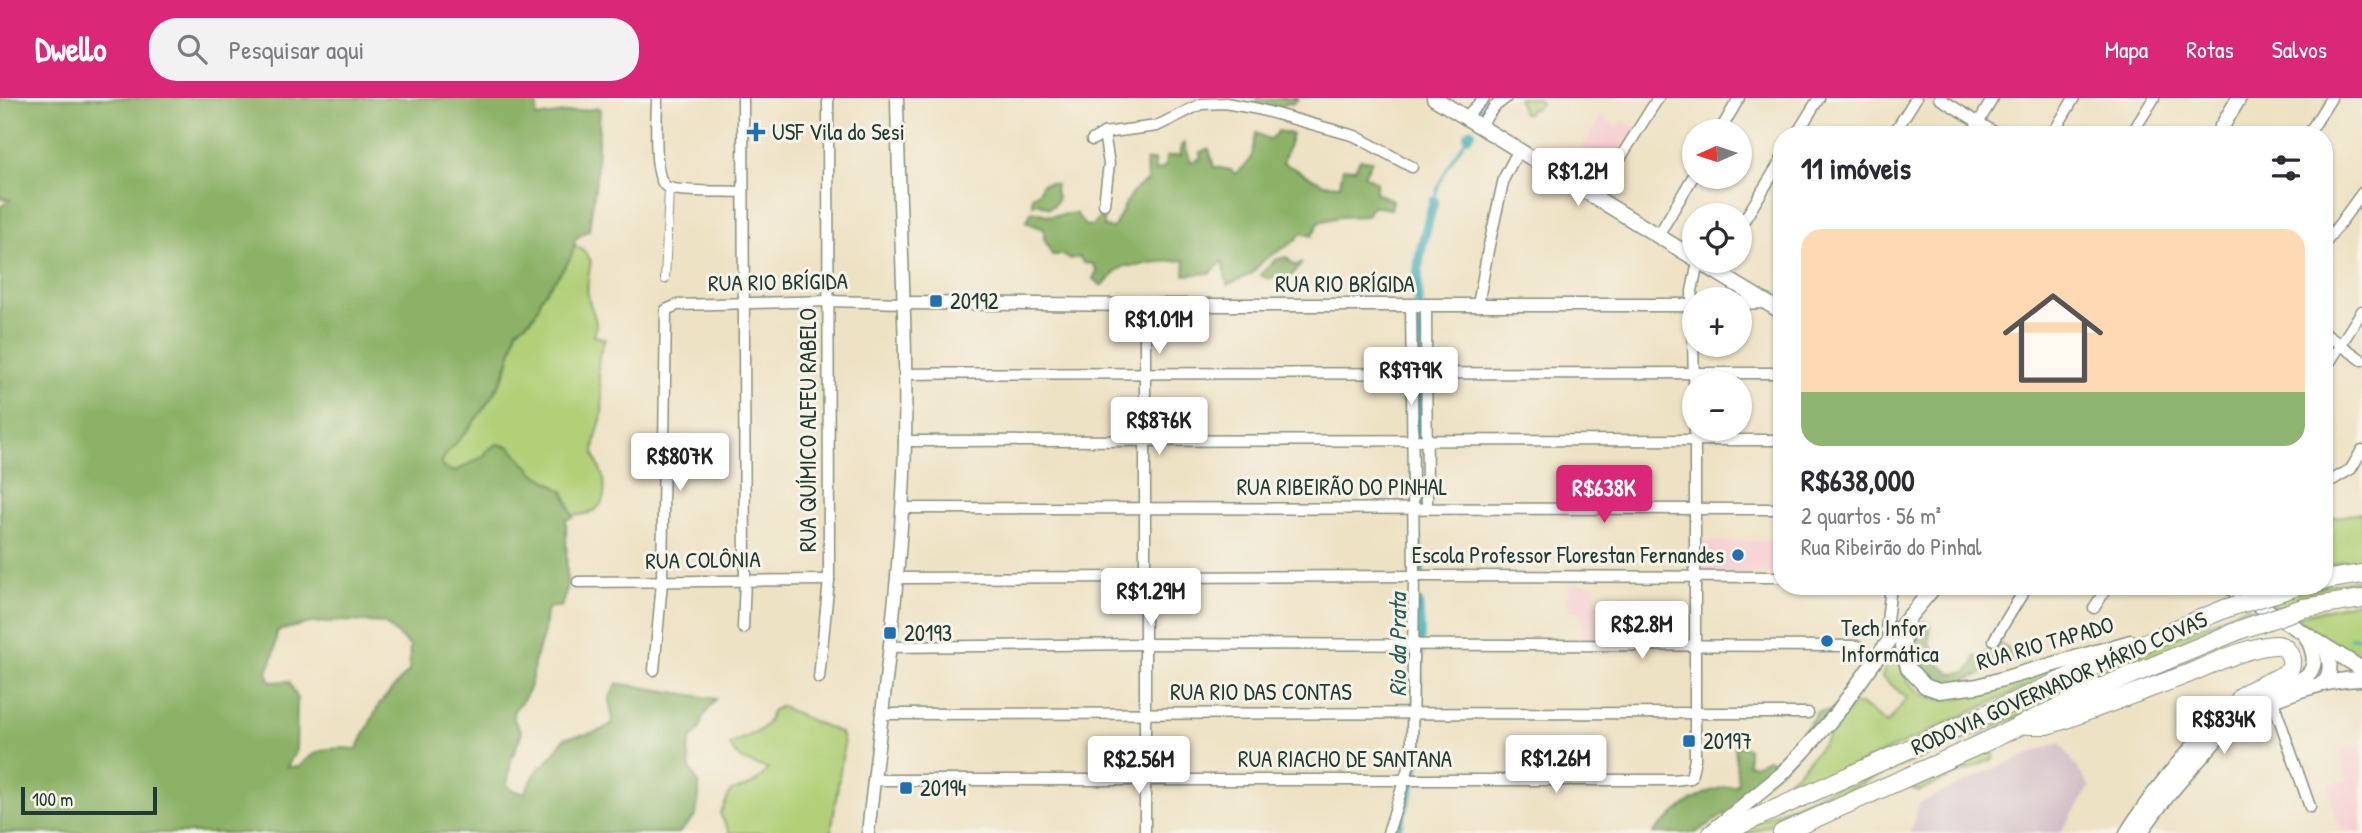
<!DOCTYPE html>
<html lang="pt">
<head>
<meta charset="utf-8">
<style>
	body { margin:0; font-family:"Patrick Hand",sans-serif; background:#f2f2f3; color:#2b2b33; height:100vh; display:flex; flex-direction:column; font-size:26px; white-space:nowrap }
	* { box-sizing:border-box; margin:0 }
	p { font-size:23px; color:#7c7c81 }
	.icon { flex:none; width:38px; height:38px; fill:none; stroke:currentColor; stroke-width:2; stroke-linecap:round; stroke-linejoin:round }
	.map { position:relative; flex:1; overflow:hidden }
	.details { position:absolute; left:1773px; top:28px; width:560px; height:469px; display:flex; flex-direction:column; background:#fff; border-radius:28px; box-shadow:0 2px 5px #0004 }
	.details>* { flex:none }
	.needle { width:46px; rotate:267deg }
	.tools { position:absolute; left:1682px; top:21px; display:grid; gap:14px }
	.tools a { display:grid; place-items:center; width:70px; height:70px; border-radius:50%; background:#fff; box-shadow:0 2px 5px #0004; font-size:35px }
	.scale { position:absolute; left:21px; bottom:18px; width:136px; box-sizing:border-box; padding-left:7px; border:4px solid #1f3d34; border-top:0; font-size:19px; line-height:24px; white-space:nowrap; color:#1f3d34; -webkit-text-stroke:5px #f7f3e8; paint-order:stroke }
	.price { position:absolute; translate:-50% -60px; padding:0 16px; border-radius:7px; background:#fff; color:#222; font-size:23px; line-height:46px; filter:drop-shadow(0 2px 4px #0008) }
	.price::after { content:''; position:absolute; left:50%; top:42px; width:21px; height:16px; margin-left:-10px; background:inherit; clip-path:polygon(0 0,100% 0,50% 100%) }
	.price.active { background:#db2777; color:#fff }
	ul { padding:0; list-style:none }
	li { display:grid; align-content:center; gap:14px; height:371px; padding:0 28px }
	li+li { border-top:2px solid #e1e1e2 }
	li span { display:grid; place-items:center; height:217px; border-radius:21px; color:#555 }
	li>.icon { margin-inline-start:auto }
	span .icon { width:126px; height:126px; fill:#fffc; stroke-width:1 }
	li b { font-size:30px }
	h2 { display:flex; justify-content:space-between; align-items:center; height:84px; padding:0 28px; font-size:30px }
	header { display:flex; align-items:center; gap:42px; box-sizing:border-box; height:98px; padding:0 35px; background:#db2777; color:#fff }
	header strong { font-size:33px }
	nav { display:flex; gap:38px; margin-inline-start:auto; font-size:24px }
	.search { width:490px; height:63px; background:#f2f2f3; display:flex; align-items:center; gap:18px; box-sizing:border-box; padding:0 24px; border-radius:28px; color:#7c7c81; font-size:26px }
	.map>svg:first-child { display:block }
	.built { fill:#f7cfd3 }
	.industrial { fill:#d2bdc7 }
	.green { fill:#b1d078; stroke:#688656; stroke-width:2 }
	.forest { fill:#8cb268; stroke:#56784e; stroke-width:2; fill-rule:evenodd }
	.lines { fill:none; stroke-linecap:round; stroke-linejoin:round }
	.stream { stroke:#3aabb7; stroke-width:2.5 }
	.canal { stroke:#3aabb7; stroke-width:10 }
	.pedestrian-casing { stroke:#86907c; stroke-width:10 }
	.minor-casing { stroke:#86907c; stroke-width:13 }
	.tertiary-casing { stroke:#86907c; stroke-width:15 }
	.secondary-casing { stroke:#86907c; stroke-width:17 }
	.trunk-casing { stroke:#86907c; stroke-width:20 }
	.pedestrian { stroke:#fff; stroke-width:8 }
	.minor { stroke:#fff; stroke-width:10 }
	.tertiary { stroke:#fff; stroke-width:12 }
	.secondary { stroke:#fff; stroke-width:14 }
	.trunk { stroke:#fff; stroke-width:18 }
	.trunk-bridge-casing { stroke:#86907c; stroke-width:20; stroke-linecap:butt }
	.trunk-bridge { stroke:#fff; stroke-width:18 }
	.poi-dot { fill:#1f6fb2; stroke:#f7f3e8; stroke-width:2.5 }
	.labels { text-anchor:middle; stroke-width:6; stroke-linejoin:round; paint-order:stroke }
	.poi-label { font-size:23px; fill:#1f3d34; stroke:#f7f3e8; text-anchor:start }
	.street-label { font-size:23px; fill:#1f3d34; stroke:#f7f3e8 }
	.water-label { font-size:24px; font-style:italic; fill:#275e5b; stroke:#f7f3e8 }
</style>
</head>
<body>
<header>
<strong>Dwello</strong>
<div class="search"><svg class="icon" aria-label="search" viewBox="0 0 24 24"><circle cx="10" cy="10" r="6"/><path d="M15 15l6 6"/></svg>Pesquisar aqui</div>
<nav><a>Mapa</a><a>Rotas</a><a>Salvos</a></nav>
</header>
<div class="map">
<svg width="2362" height="735" viewBox="0 0 2362 735">
	<rect width="100%" height="100%" fill="#f7f3e8"/>
	<filter id="ink" filterUnits="userSpaceOnUse"><feTurbulence type="fractalNoise" baseFrequency=".0143" numOctaves="2"/><feDisplacementMap in="SourceGraphic" scale="14" xChannelSelector="R" yChannelSelector="G"/><feConvolveMatrix kernelMatrix="1 2 1 2 8 2 1 2 1" color-interpolation-filters="sRGB"/></filter>
	<filter id="wash" filterUnits="userSpaceOnUse"><feTurbulence type="fractalNoise" baseFrequency=".00686" numOctaves="4" result="noise"/><feDisplacementMap in="SourceGraphic" scale="28" xChannelSelector="R" yChannelSelector="G"/><feGaussianBlur stdDeviation="1.57" result="paint"/><feColorMatrix in="noise" values="0 0 0 0 0 0 0 0 0 0 0 0 0 0 0 0 0 1.4 0 .05"/><feComposite in="paint" operator="in"/></filter>
	<g filter="url(#wash)">
		<rect width="100%" height="100%" fill="#eee2c4"/>
		<g class="built">
			<polygon points="1601,18 1618,29 1622,22 1635,30 1600,88 1570,70"/>
			<polygon points="1702,443 1774,443 1775,475 1701,475"/>
			<polygon points="1568,486 1595,486 1596,540 1582,541 1581,513 1568,513"/>
			<polygon points="2362,647 2362,735 2355,735 2340,731 2332,708 2328,687 2348,681 2339,655"/>
		</g>
		<polygon class="industrial" points="2060,644 2090,689 2060,735 1910,735 1919,705 2000,668"/>
		<g class="green">
			<polygon points="1521,0 1538,0 1541,5 1537,10 1531,11 1528,15 1523,15 1518,1"/>
			<path d="M575,147L584,153L591,163C589,174 586,187 588,198C591,216 600,219 594,238L605,241C602,249 598,259 598,267C598,284 604,297 602,316C600,328 594,342 594,354C595,362 601,371 603,380C609,405 597,418 572,417L568,404L553,386L534,375L510,349L497,346L488,352L483,359L454,374L443,370L441,364L449,352L472,326L506,275L517,231L532,221L538,209L541,199L568,164Z"/>
			<polygon points="2362,415 2362,464 2348,466 2346,462 2324,470 2324,421"/>
			<polygon points="2362,481 2362,494 2281,512 2266,501 2303,491"/>
			<polygon points="2362,503 2362,566 2293,519"/>
			<polygon points="2247,508 2263,517 1875,679 1752,735 1731,735"/>
			<path d="M1896,545C1898,551 1899,560 1901,567C1908,593 1930,604 1955,601L2079,562L2082,563L1743,719L1798,674L1821,648L1853,607L1861,606L1887,626L1907,600L1882,579L1889,557Z"/>
			<path d="M782,608L796,616L841,635L844,646L831,735H730L720,716L731,693C748,690 758,684 768,671C753,665 737,664 730,647C748,635 765,639 772,613Z"/>
			<polygon points="1977,654 1994,655 1993,661 1919,693 1904,687"/>
		</g>
		<g class="forest">
			<path d="M0,0H537L536,19L600,10L596,82L589,132L575,141C574,165 556,178 543,197C539,201 541,202 539,207C535,219 527,224 517,231C508,274 500,290 473,325C463,339 450,349 441,364L443,370L454,374L483,359L488,352L497,346L510,349L534,375L564,394L573,420L566,421L567,491L561,509H551L546,513L544,534L534,566L531,585L525,599L513,614L514,622L522,634L511,662L507,687L512,692L524,695L539,670L546,665L565,640C581,636 600,636 612,625L610,600L617,585L716,601L703,619L699,633L691,640L688,651L690,670L699,686V699L696,717L679,735H0V109L10,102L0,99ZM349,523L384,525L410,548L409,573L380,605L357,651C333,649 315,649 299,669H287L296,653L297,600L289,583L271,584L267,574L274,556L277,533L311,525Z"/>
			<path d="M1257,0H1297L1298,1L1292,6L1288,5C1276,13 1268,10 1255,6Z"/>
			<path d="M1278,33L1292,36L1283,65L1324,86L1340,87L1343,70L1355,71L1360,61L1372,63L1364,77L1377,84L1375,95L1393,102L1391,111L1372,108L1367,118L1339,119L1319,124L1312,138L1301,135L1295,143L1264,162L1250,177L1227,187L1223,163L1210,175L1184,177L1185,162L1148,165L1138,168H1125L1118,172L1102,188L1093,181L1097,173L1093,166L1083,165L1080,159L1069,161L1063,157H1052L1044,140V131L1026,124L1032,113L1051,118L1076,115L1084,127L1092,128L1102,117L1103,109L1104,129L1113,130C1125,112 1125,95 1147,83L1146,63L1154,62L1155,74L1165,69L1166,59L1181,57V48L1184,45L1191,64L1201,60L1200,54L1209,51L1214,69L1231,72L1235,76C1259,58 1249,60 1256,35L1270,42Z"/>
			<polygon points="1048,85 1056,86 1055,93 1058,100 1055,106 1049,110 1038,105 1032,107 1032,98 1039,94 1042,86"/>
			<polygon points="1286,159 1295,168 1302,165 1289,181 1267,180 1260,177 1275,162"/>
			<path d="M1924,523L1930,527L1929,545L1935,552L1933,557L1941,568L1952,576L1967,574L1973,566L1975,557L1980,560L1998,544L2017,556C2014,559 2012,562 2009,564C2000,570 1952,589 1942,587C1937,586 1931,582 1927,579C1907,561 1904,542 1924,523Z"/>
			<path d="M1832,613L1791,662L1735,710L1695,735H1653C1676,713 1702,689 1735,688L1738,685L1735,647L1748,650V666L1754,667L1768,661L1775,664L1780,658H1783L1798,643L1817,614Z"/>
		</g>
		<g class="lines">
			<g class="stream">
				<path d="M1434,103C1439,78 1455,59 1468,38"/>
				<polyline points="2350,539 2362,539"/>
			</g>
			<g class="canal">
				<polyline points="1479,20 1491,0"/>
				<polyline points="1468,38 1471,34"/>
				<path d="M1417,348L1420,215C1412,176 1423,140 1434,103"/>
				<polyline points="1415,374 1420,389 1416,417"/>
				<polyline points="1417,442 1420,471 1418,483"/>
				<polyline points="1395,735 1413,682 1419,643 1417,589 1420,531 1418,505"/>
			</g>
		</g>
	</g>
	<g filter="url(#ink)">
		<g class="lines">
			<defs>
				<polyline id="pedestrian" points="665,181 669,91"/>
				<g id="minor">
					<path d="M657,0C657,17 652,82 667,89C678,95 728,93 743,94"/>
					<polyline points="743,0 745,481 743,530"/>
					<polyline points="1939,0 1999,37"/>
					<polyline points="1465,20 1484,0"/>
					<polyline points="1479,29 1494,9 1506,0"/>
					<polyline points="1720,33 1739,0"/>
					<polyline points="1104,35 1109,66 1104,106"/>
					<polyline points="1796,37 1819,0"/>
					<polyline points="1893,37 1916,0"/>
					<polyline points="1971,37 1993,0"/>
					<polyline points="2052,37 2074,0"/>
					<polyline points="2131,37 2154,0"/>
					<polyline points="2308,37 2331,0"/>
					<polyline points="1092,42 1104,35 1157,28 1201,6 1225,5 1258,11 1355,38 1412,69"/>
					<polyline points="1595,100 1658,0"/>
					<polyline points="1740,129 1782,61"/>
					<polyline points="1658,138 1694,77"/>
					<polyline points="2324,147 2362,95"/>
					<polyline points="1145,207 1145,735"/>
					<polyline points="1478,207 1488,152 1504,80 1518,53"/>
					<polyline points="1426,208 1427,410"/>
					<polyline points="2324,235 2362,262"/>
					<polyline points="2324,273 2362,213"/>
					<path d="M905,276C1197,273 1489,276 1782,275"/>
					<polyline points="1694,285 1692,193 1698,163"/>
					<polyline points="904,343 1782,342"/>
					<polyline points="2324,387 2351,371 2362,352"/>
					<polyline points="902,410 1782,411"/>
					<polyline points="897,480 1427,478 1782,479"/>
					<polyline points="578,484 829,482"/>
					<polyline points="2094,510 2108,488"/>
					<polyline points="1886,532 1891,488"/>
					<polyline points="1994,542 2027,488"/>
					<polyline points="889,549 1145,546 1858,548"/>
					<polyline points="654,572 662,484 666,212 677,207 829,203 904,205"/>
					<polyline points="819,580 829,482 828,0"/>
					<polyline points="2273,603 2310,709"/>
					<polyline points="882,616 1808,615"/>
					<polyline points="874,682 1673,682 1691,680 1695,661 1695,331"/>
					<polyline points="1388,735 1409,667 1412,647 1414,478 1411,208"/>
				</g>
				<g id="tertiary">
					<polyline points="904,205 1145,207 1694,207"/>
					<polyline points="1740,205 1765,204"/>
					<path d="M868,735C881,616 899,496 904,376C909,251 899,126 897,0"/>
				</g>
				<g id="secondary">
					<polyline points="1434,0 1694,160"/>
					<polyline points="2217,37 2239,0"/>
					<polyline points="1698,163 1782,214"/>
					<polyline points="2228,488 2362,571"/>
					<polyline points="1907,525 1903,548 1908,570 1925,588 1939,593 1978,588 2131,544"/>
					<path d="M2323,586C2333,574 2330,562 2325,548"/>
					<polyline points="1710,735 1781,677 1803,654 1837,615 1892,539 1935,488"/>
					<path d="M2127,735C2148,701 2173,670 2200,641C2210,630 2220,619 2232,611C2251,598 2298,590 2310,574C2318,563 2312,549 2306,538"/>
					<path d="M2140,735C2158,708 2179,683 2201,659C2212,647 2222,633 2234,623C2262,601 2327,581 2362,581"/>
				</g>
				<g id="trunk">
					<polyline points="2324,482 2362,476"/>
					<polyline points="2303,510 2362,501"/>
					<path d="M2028,627H2048L2063,622C2104,607 2144,592 2185,577C2207,568 2254,546 2277,547C2287,548 2292,558 2291,567C2289,581 2253,587 2242,598C2240,600 2239,604 2237,607"/>
					<polyline points="1722,735 2169,534 2227,510"/>
					<polyline points="1782,735 1979,647 2100,590 2242,531"/>
				</g>
			</defs>
			<use href="#pedestrian" class="pedestrian-casing"/>
			<use href="#minor" class="minor-casing"/>
			<use href="#tertiary" class="tertiary-casing"/>
			<use href="#secondary" class="secondary-casing"/>
			<use href="#trunk" class="trunk-casing"/>
			<use href="#pedestrian" class="pedestrian"/>
			<use href="#minor" class="minor"/>
			<use href="#tertiary" class="tertiary"/>
			<use href="#secondary" class="secondary"/>
			<use href="#trunk" class="trunk"/>
			<defs>
				<g id="trunk-bridge">
					<polyline points="2227,510 2292,490"/>
					<polyline points="2242,531 2303,510"/>
				</g>
			</defs>
			<use href="#trunk-bridge" class="trunk-bridge-casing"/>
			<use href="#trunk-bridge" class="trunk-bridge"/>
		</g>
	</g>
	<g class="poi-dot">
		<path d="M752.5 23.5h7v7h7v7h-7v7h-7v-7h-7v-7h7z"/>
		<rect x="929" y="196" width="14" height="14" rx="3.5"/>
		<circle cx="1738" cy="457" r="7"/>
		<rect x="883" y="528" width="14" height="14" rx="3.5"/>
		<circle cx="1827" cy="543" r="7"/>
		<rect x="1682" y="636" width="14" height="14" rx="3.5"/>
		<rect x="899" y="683" width="14" height="14" rx="3.5"/>
	</g>
	<g class="labels">
		<g class="poi-label">
			<text x="772" y="42">USF Vila do Sesi</text>
			<text x="950" y="211">20192</text>
			<text x="1724" y="465" text-anchor="end">Escola Professor Florestan Fernandes</text>
			<text x="1841" y="538">Tech Infor<tspan x="1841" dy="26">Informática</tspan></text>
			<text x="904" y="543">20193</text>
			<text x="1703" y="651">20197</text>
			<text x="920" y="698">20194</text>
		</g>
		<g class="street-label">
			<text transform="translate(778 184) rotate(-1)" y="8">RUA RIO BRÍGIDA</text>
			<text x="1345" y="194">RUA RIO BRÍGIDA</text>
			<text transform="translate(808 332) rotate(-90)" y="8">RUA QUÍMICO ALFEU RABELO</text>
			<text x="1342" y="397">RUA RIBEIRÃO DO PINHAL</text>
			<text transform="translate(703 462) rotate(-1)" y="8">RUA COLÔNIA</text>
			<text transform="translate(2045 545) rotate(-16)" y="8">RUA RIO TAPADO</text>
			<text transform="translate(2059 585) rotate(-24)" y="8">RODOVIA GOVERNADOR MÁRIO COVAS</text>
			<text x="1261" y="602">RUA RIO DAS CONTAS</text>
			<text x="1345" y="669">RUA RIACHO DE SANTANA</text>
		</g>
		<g class="water-label">
			<text transform="translate(1398 547) rotate(-90)" y="8">Rio da Prata</text>
		</g>
	</g>
</svg>
<div class="tools">
<a><svg class="needle" viewBox="-14 -14 28 28"><path d="M0-13l5 13h-10z" fill="#e53935"/><path d="M0 13l5-13h-10z" fill="#7c7c81"/></svg></a>
<a><svg class="icon" aria-label="locate" viewBox="0 0 24 24"><circle cx="12" cy="12" r="6"/><path d="M12 2v4M12 18v4M2 12h4M18 12h4"/></svg></a>
<a>+</a>
<a>−</a>
</div>
<div class="scale">100 m</div>
<b class="price" style="left:1578px;top:110px">R$1.2M</b>
<b class="price" style="left:1159px;top:258px">R$1.01M</b>
<b class="price" style="left:1411px;top:309px">R$979K</b>
<b class="price" style="left:1159px;top:359px">R$876K</b>
<b class="price" style="left:680px;top:395px">R$807K</b>
<b class="price active" style="left:1604px;top:427px">R$638K</b>
<b class="price" style="left:1151px;top:530px">R$1.29M</b>
<b class="price" style="left:1642px;top:563px">R$2.8M</b>
<b class="price" style="left:2224px;top:658px">R$834K</b>
<b class="price" style="left:1556px;top:697px">R$1.26M</b>
<b class="price" style="left:1139px;top:698px">R$2.56M</b>
<section class="details">
<h2>11 imóveis<svg class="icon" aria-label="filters" viewBox="0 0 24 24"><path d="M4 7h16M4 17h16"/><circle cx="9" cy="7" r="2"/><circle cx="15" cy="17" r="2"/></svg></h2>
<ul>
<li><span style="background:linear-gradient(#ffd9b3 75%,#8fb573 0)"><svg class="icon" aria-label="home" viewBox="0 0 24 24"><path d="M3 11l9-7 9 7M6 9v11h12V9"/></svg></span><div><b>R$638,000</b><p>2 quartos · 56 m²</p><p>Rua Ribeirão do Pinhal</p></div></li>
</ul>
</section>
</div>
</body>
</html>
